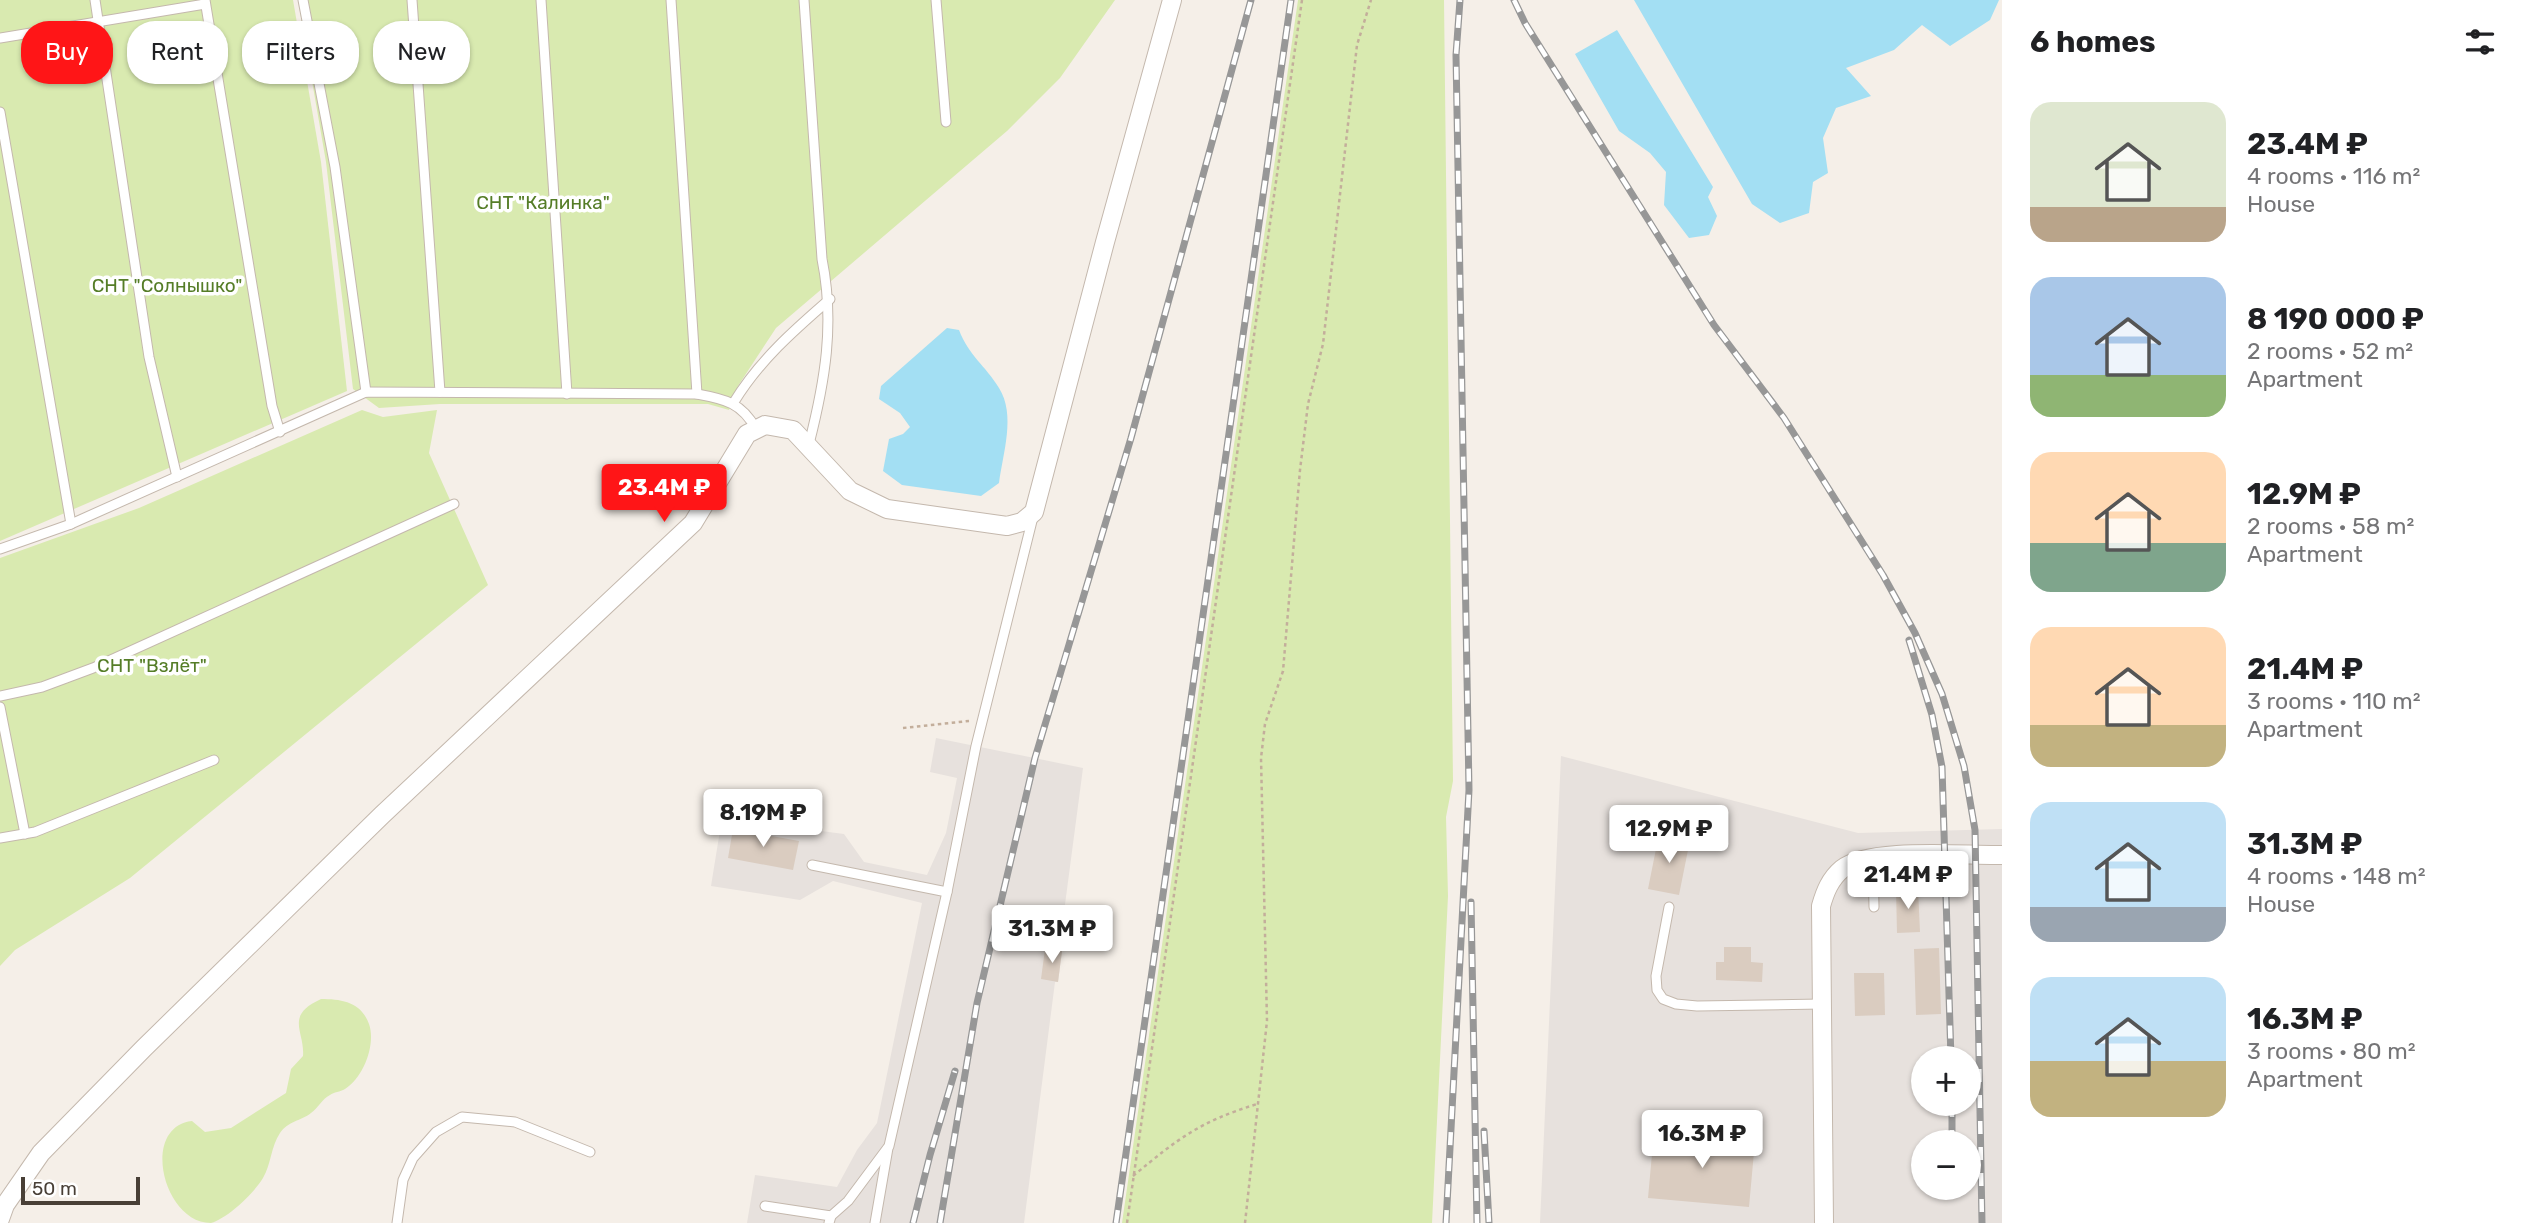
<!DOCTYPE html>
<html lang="en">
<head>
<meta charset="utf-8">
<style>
	body { margin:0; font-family:Rubik,sans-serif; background:#f6f6f6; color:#202124; height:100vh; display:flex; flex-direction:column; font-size:26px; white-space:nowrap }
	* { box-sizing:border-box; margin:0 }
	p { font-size:23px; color:#757577 }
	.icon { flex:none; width:38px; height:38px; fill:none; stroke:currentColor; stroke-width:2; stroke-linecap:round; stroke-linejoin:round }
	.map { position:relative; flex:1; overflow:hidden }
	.side { display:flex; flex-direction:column; background:#fff; width:525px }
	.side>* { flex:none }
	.guide { position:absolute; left:21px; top:21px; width:665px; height:63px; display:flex; gap:14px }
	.buttons { position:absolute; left:1911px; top:1046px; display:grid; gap:14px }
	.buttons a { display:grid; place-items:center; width:70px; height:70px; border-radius:50%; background:#fff; box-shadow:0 2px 5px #0004; font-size:35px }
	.scale { position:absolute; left:21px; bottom:18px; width:119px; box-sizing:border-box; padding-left:7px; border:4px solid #483f36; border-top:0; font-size:19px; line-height:24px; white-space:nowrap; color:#483f36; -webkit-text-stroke:5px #fff; paint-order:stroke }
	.price { position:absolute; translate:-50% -60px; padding:0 16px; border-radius:7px; background:#fff; color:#222; font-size:23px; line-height:46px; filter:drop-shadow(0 2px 4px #0008) }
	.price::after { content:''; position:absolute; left:50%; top:42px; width:21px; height:16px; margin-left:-10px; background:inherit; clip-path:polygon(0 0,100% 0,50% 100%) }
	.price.on { background:#ff1517; color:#fff }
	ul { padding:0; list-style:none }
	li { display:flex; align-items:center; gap:21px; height:175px; padding:0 28px }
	li span { display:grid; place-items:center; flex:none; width:196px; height:140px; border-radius:21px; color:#555 }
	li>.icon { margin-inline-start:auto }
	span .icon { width:84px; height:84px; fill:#fffc; stroke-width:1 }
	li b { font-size:30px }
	h2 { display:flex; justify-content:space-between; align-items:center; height:84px; padding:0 28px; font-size:30px }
	.pill { padding:0 24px; border-radius:28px; background:#fff; box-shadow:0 2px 5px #0004; font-size:24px; line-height:63px }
	.pill.on { background:#ff1517; color:#fff }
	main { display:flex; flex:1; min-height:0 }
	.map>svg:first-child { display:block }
	.industrial { fill:#e7e1dd; fill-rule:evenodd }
	.green { fill:#d9eab0 }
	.water { fill:#a3dff3 }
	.building { fill:#daccc0 }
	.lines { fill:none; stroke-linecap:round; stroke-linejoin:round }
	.lane-casing { stroke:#c4b8ad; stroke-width:11 }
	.street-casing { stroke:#c4b8ad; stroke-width:20 }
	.path { stroke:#c3ae9b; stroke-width:2.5; stroke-dasharray:3.5 3.5; stroke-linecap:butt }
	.lane { stroke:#fff; stroke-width:9 }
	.street { stroke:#fff; stroke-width:18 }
	.rail-casing { stroke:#979797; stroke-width:7 }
	.rail { stroke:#fff; stroke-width:4.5; stroke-dasharray:13; stroke-linecap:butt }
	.labels { text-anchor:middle; stroke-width:7; stroke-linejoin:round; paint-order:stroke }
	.park-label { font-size:19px; fill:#557d27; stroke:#fff }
</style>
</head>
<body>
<main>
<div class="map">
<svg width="2002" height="1223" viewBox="0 0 2002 1223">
	<rect width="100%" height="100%" fill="#f5efe8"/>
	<g class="industrial">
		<polygon points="936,738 1083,768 1059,950 1062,951 1058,982 1055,982 1024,1223 747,1223 755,1175 837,1187 857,1150 877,1123 922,903 833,881 800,900 711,886 722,818 844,834 864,862 927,875 946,833 957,778 930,772"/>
		<path d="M1561,756L1858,833L2002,829V1223H1540ZM1923,1059H1969V1104H1923ZM1923,1143H1969V1188H1923Z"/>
	</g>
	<g class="green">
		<polygon points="0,0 293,0 321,162 347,391 0,541"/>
		<polygon points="298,0 1115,0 1060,78 1007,131 776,328 738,386 729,410 708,404 440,404 379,408 353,389 326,162"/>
		<polygon points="1298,0 1444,0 1453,781 1446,817 1448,896 1432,1223 1122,1223"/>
		<polygon points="362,410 383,417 437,410 429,453 488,585 130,878 15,950 0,966 0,558 139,508"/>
		<path d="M321,999C342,999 361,1002 369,1024C376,1044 364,1077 345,1089C340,1092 334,1092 330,1095C322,1099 318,1108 311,1113C301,1121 288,1121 280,1133C271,1146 271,1165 263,1178C254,1193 228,1218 211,1223C163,1223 140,1127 192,1121L205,1132L231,1128L286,1093L291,1069L303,1056C305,1031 284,1016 321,999Z"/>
	</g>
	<g class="water">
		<polygon points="1634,0 1999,0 1990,20 1950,46 1922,25 1894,50 1846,68 1871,96 1836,108 1823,138 1828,173 1813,182 1809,213 1780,223 1752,204"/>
		<polygon points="1617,30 1713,187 1708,197 1717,216 1709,235 1689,238 1664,205 1666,172 1650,153 1619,131 1575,54"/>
		<path d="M947,328L959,330C969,356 985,365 999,388C1016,415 1003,453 999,483L981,496L902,485L883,471L889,439L903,434L910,427L900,413L879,399L881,386Z"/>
	</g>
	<g class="building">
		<polygon points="733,829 799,841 793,870 728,858"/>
		<polygon points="1659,834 1690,840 1679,895 1648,889"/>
		<polygon points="1918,888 1920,932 1897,933 1896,889"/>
		<polygon points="1724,947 1751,947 1751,962 1763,963 1762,982 1716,980 1716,962 1724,962"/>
		<polygon points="1939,948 1941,1014 1916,1015 1914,949"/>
		<polygon points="1045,949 1062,951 1058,982 1041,979"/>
		<polygon points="1854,973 1884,973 1885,1015 1855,1016"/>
		<polygon points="1654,1132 1755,1141 1749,1207 1648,1198"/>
	</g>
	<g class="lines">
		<defs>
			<g id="lane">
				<polyline points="95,0 149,357 177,477"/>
				<polyline points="205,0 272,406 280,432"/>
				<polyline points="303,0 335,167 366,392"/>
				<polyline points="412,0 440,392"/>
				<polyline points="541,0 567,394"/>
				<polyline points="671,0 697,394"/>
				<path d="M804,0L822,259C835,324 825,381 809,444"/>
				<polyline points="936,0 946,122"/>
				<polyline points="0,38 205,4"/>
				<polyline points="0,112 71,524"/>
				<path d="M734,402C759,361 793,331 830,299"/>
				<path d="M0,549L71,524L366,392L697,394C725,399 742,403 756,429"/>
				<polyline points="0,696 42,687 93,668 454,504"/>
				<polyline points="0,707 25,834"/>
				<polyline points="0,838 35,832 214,760"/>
				<polyline points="1873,857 1874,907"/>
				<polyline points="812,865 947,892"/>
				<polyline points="1669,907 1656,976 1657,990 1663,999 1676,1004 1697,1006 1822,1004"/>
				<polyline points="765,1206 831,1216"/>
				<polyline points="397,1223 403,1180 413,1158 436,1132 462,1117 515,1122 590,1152"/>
				<polyline points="829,1223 831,1216 848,1201 889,1146 947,892 976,746 1033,517"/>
				<polyline points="875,1223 888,1148"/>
			</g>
			<g id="street">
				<polyline points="0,1219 5,1205 41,1153 144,1048 382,815 693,523 747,434 765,425 793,430 850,491 887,509 1007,526 1022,522 1034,512 1105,242 1172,0"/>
				<path d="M1824,1223L1821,906C1825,892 1830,879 1842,869C1869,847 1965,856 2002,855"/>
			</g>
		</defs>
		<use href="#lane" class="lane-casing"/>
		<use href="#street" class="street-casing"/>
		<g class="path">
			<polyline points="903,728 969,721"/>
			<path d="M1133,1176C1179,1138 1199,1122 1257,1104"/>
			<polyline points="1127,1223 1302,0"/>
			<polyline points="1245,1223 1267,1021 1261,758 1265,724 1283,671 1300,470 1308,404 1323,344 1357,45 1371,0"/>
		</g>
		<use href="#lane" class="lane"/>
		<use href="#street" class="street"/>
		<defs>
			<g id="rail">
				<polyline points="1514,0 1525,23 1714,325 1784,418 1883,575 1915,633 1942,694 1964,766 1975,830 1982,1223"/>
				<polyline points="1909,640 1932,715 1942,767 1951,1059"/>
				<polyline points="1471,902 1477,1223"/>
				<polyline points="1952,1104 1952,1143"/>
				<polyline points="1484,1131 1489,1223"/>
				<polyline points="913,1223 930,1155 955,1071"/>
				<polyline points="940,1223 977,1003 1035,758 1131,438 1251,0"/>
				<polyline points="1116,1223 1291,0"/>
				<polyline points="1446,1223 1469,790 1456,55 1460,0"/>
			</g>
		</defs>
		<use href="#rail" class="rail-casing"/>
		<use href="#rail" class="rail"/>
	</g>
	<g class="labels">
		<g class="park-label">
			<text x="543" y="209">СНТ "Калинка"</text>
			<text x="167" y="292">СНТ "Солнышко"</text>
			<text x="152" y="672">СНТ "Взлёт"</text>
		</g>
	</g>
</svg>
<div class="buttons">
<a>+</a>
<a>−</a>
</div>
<div class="scale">50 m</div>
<b class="price on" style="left:664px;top:524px">23.4M ₽</b>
<b class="price" style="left:763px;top:849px">8.19M ₽</b>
<b class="price" style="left:1669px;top:865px">12.9M ₽</b>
<b class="price" style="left:1908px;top:911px">21.4M ₽</b>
<b class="price" style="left:1052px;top:965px">31.3M ₽</b>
<b class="price" style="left:1702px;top:1170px">16.3M ₽</b>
<div class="guide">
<a class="pill on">Buy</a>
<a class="pill">Rent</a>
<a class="pill">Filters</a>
<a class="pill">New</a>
</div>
</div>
<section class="side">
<h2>6 homes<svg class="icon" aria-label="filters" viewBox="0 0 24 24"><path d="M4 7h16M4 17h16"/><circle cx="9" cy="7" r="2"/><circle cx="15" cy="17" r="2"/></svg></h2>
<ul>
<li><span style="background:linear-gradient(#dfe7d0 75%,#b9a48a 0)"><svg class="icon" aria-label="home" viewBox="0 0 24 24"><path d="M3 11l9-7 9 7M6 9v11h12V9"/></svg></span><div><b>23.4M ₽</b><p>4 rooms · 116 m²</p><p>House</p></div></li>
<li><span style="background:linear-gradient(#a9c7e8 70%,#8fb573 0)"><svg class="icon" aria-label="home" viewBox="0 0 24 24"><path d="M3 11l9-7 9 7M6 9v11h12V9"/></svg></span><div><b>8 190 000 ₽</b><p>2 rooms · 52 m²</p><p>Apartment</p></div></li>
<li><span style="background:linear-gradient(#ffd9b3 65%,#7fa58c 0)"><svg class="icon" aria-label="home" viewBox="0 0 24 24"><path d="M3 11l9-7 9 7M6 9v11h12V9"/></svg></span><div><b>12.9M ₽</b><p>2 rooms · 58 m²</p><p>Apartment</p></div></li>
<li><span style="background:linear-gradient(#ffd9b3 70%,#c2b280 0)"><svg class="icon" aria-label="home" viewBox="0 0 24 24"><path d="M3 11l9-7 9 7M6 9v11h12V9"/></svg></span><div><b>21.4M ₽</b><p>3 rooms · 110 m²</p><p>Apartment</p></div></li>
<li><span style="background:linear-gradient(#bfe0f5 75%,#9aa5b1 0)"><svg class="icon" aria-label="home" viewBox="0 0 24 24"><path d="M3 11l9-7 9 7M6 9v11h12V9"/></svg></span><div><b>31.3M ₽</b><p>4 rooms · 148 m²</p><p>House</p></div></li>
<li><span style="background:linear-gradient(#bfe0f5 60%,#c2b280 0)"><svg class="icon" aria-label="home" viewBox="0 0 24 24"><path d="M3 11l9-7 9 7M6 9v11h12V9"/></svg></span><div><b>16.3M ₽</b><p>3 rooms · 80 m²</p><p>Apartment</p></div></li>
</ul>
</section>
</main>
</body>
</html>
